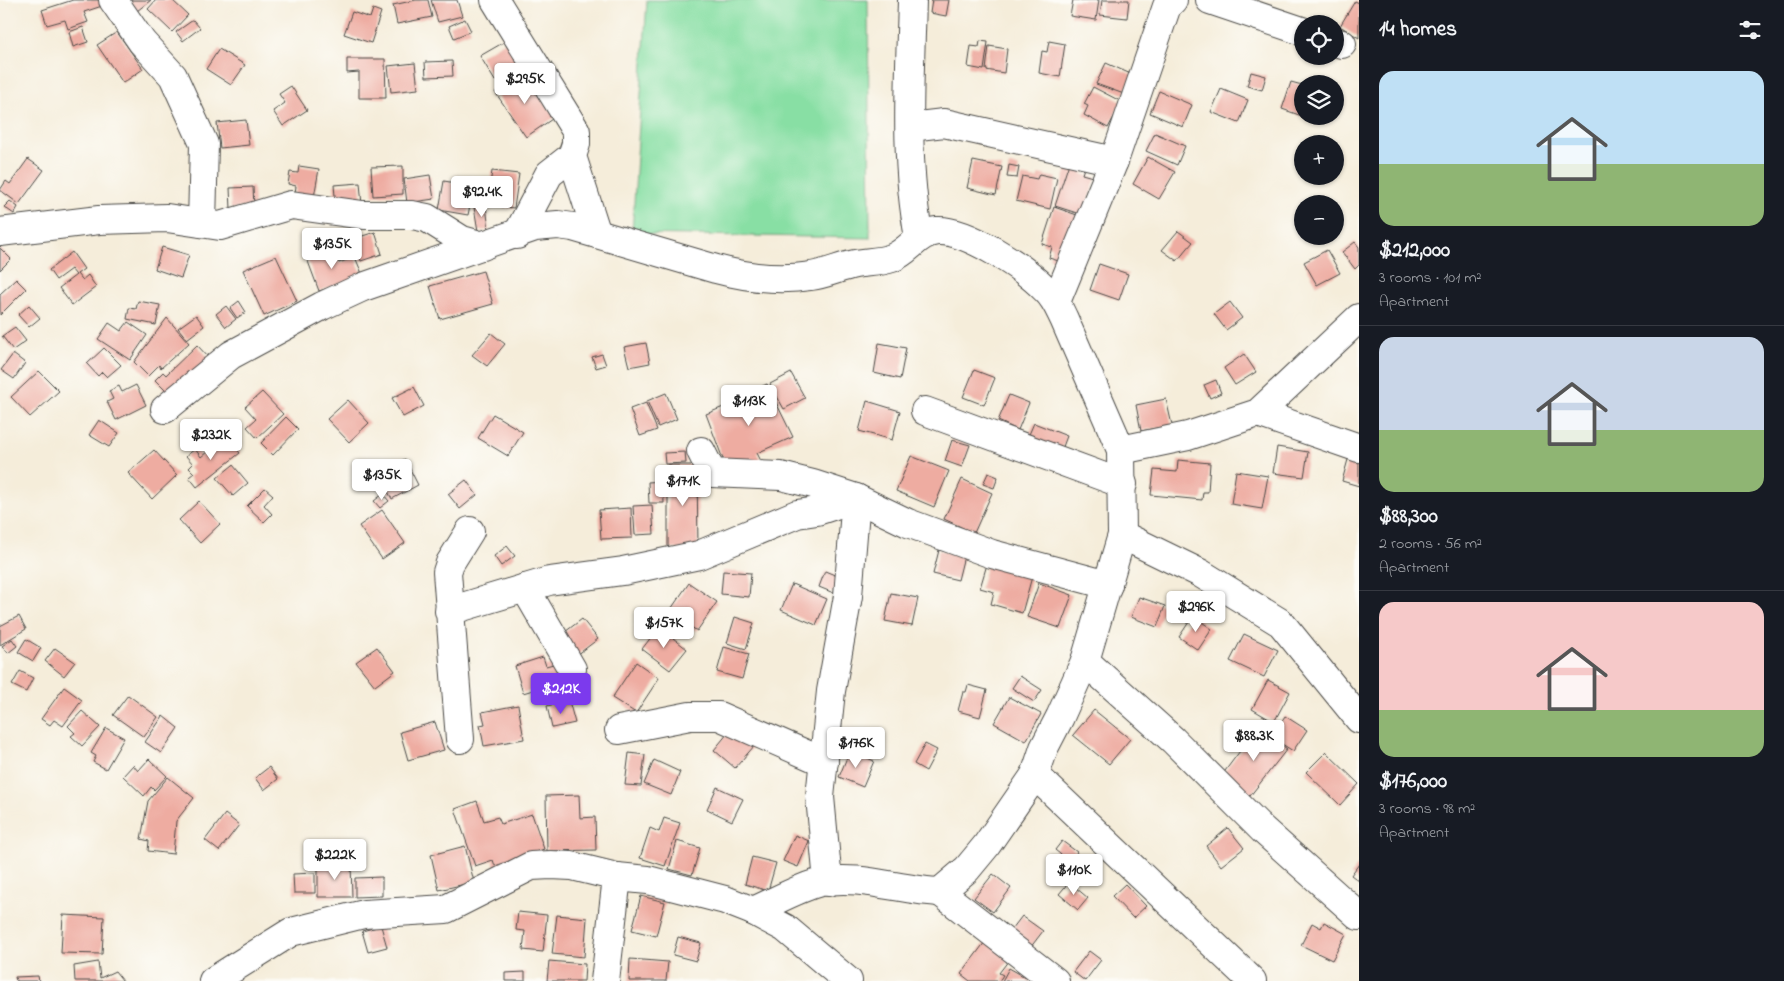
<!DOCTYPE html>
<html lang="en">
<head>
<meta charset="utf-8">
<style>
	body { margin:0; font-family:"Indie Flower",sans-serif; background:#20242c; color:#f1f3f6; height:100vh; display:flex; flex-direction:column; font-size:19px; white-space:nowrap }
	* { box-sizing:border-box; margin:0 }
	p { font-size:16px; color:#9ea1a6 }
	.icon { flex:none; width:28px; height:28px; fill:none; stroke:currentColor; stroke-width:2; stroke-linecap:round; stroke-linejoin:round }
	.map { position:relative; flex:1; overflow:hidden }
	.drawer { display:flex; flex-direction:column; background:#171b24; width:425px }
	.drawer>* { flex:none }
	.tools { position:absolute; left:1294px; top:15px; display:grid; gap:10px }
	.tools a { display:grid; place-items:center; width:50px; height:50px; border-radius:50%; background:#171b24; box-shadow:0 1px 4px #0004; font-size:25px }
	.price { position:absolute; translate:-50% -42px; padding:0 11px; border-radius:5px; background:#fff; color:#222; font-size:16px; line-height:32px; filter:drop-shadow(0 1px 2px #0008) }
	.price::after { content:''; position:absolute; left:50%; top:30px; width:15px; height:11px; margin-left:-8px; background:inherit; clip-path:polygon(0 0,100% 0,50% 100%) }
	.price.active { background:#7c3aed; color:#fff }
	ul { padding:0; list-style:none }
	li { display:grid; align-content:center; gap:10px; height:265px; padding:0 20px }
	li+li { border-top:1px solid #363941 }
	li span { display:grid; place-items:center; height:155px; border-radius:15px; color:#555 }
	li>.icon { margin-inline-start:auto }
	span .icon { width:90px; height:90px; fill:#fffc; stroke-width:1 }
	li b { font-size:21px }
	h2 { display:flex; justify-content:space-between; align-items:center; height:60px; padding:0 20px; font-size:21px }
	main { display:flex; flex:1; min-height:0 }
	.map>svg:first-child { display:block }
	.green { fill:#88dfa4; stroke:#5a8568 }
	.building { fill:#eeaca1 }
	.lines { fill:none; stroke-linecap:round; stroke-linejoin:round }
	.minor-casing { stroke:#494845; stroke-width:30 }
	.tertiary-casing { stroke:#494845; stroke-width:30 }
	.minor { stroke:#fff; stroke-width:28 }
	.tertiary { stroke:#fff; stroke-width:28 }
</style>
</head>
<body>
<main>
<div class="map">
<svg width="1359" height="981" viewBox="0 0 1359 981">
	<rect width="100%" height="100%" fill="#fdfcf7"/>
	<filter id="ink" filterUnits="userSpaceOnUse"><feTurbulence type="fractalNoise" baseFrequency=".02" numOctaves="2"/><feDisplacementMap in="SourceGraphic" scale="10" xChannelSelector="R" yChannelSelector="G"/><feConvolveMatrix kernelMatrix="1 2 1 2 8 2 1 2 1" color-interpolation-filters="sRGB"/></filter>
	<filter id="wash" filterUnits="userSpaceOnUse"><feTurbulence type="fractalNoise" baseFrequency=".0096" numOctaves="4" result="noise"/><feDisplacementMap in="SourceGraphic" scale="20" xChannelSelector="R" yChannelSelector="G"/><feGaussianBlur stdDeviation="1.12" result="paint"/><feColorMatrix in="noise" values="0 0 0 0 0 0 0 0 0 0 0 0 0 0 0 0 0 1.4 0 .05"/><feComposite in="paint" operator="in"/></filter>
	<g filter="url(#wash)">
		<rect width="100%" height="100%" fill="#f5edda"/>
		<polygon class="green" points="647,0 868,0 870,238 632,234"/>
		<g id="blocks">
			<g class="building">
				<polygon points="73,0 103,0 105,5 84,12 88,22 68,29 65,20 47,25 42,10"/>
				<polygon points="129,0 151,0 137,11"/>
				<polygon points="156,0 172,0 188,15 172,32 148,9"/>
				<polygon points="416,0 428,0 432,17 397,24 393,5"/>
				<polygon points="431,0 457,0 462,16 438,22"/>
				<polygon points="932,0 949,0 946,16 930,13"/>
				<polygon points="1073,0 1099,0 1096,20 1070,16"/>
				<polygon points="1102,0 1129,0 1127,18 1100,15"/>
				<polygon points="1355,1 1359,3 1359,38 1340,26"/>
				<polygon points="373,9 381,12 371,43 344,34 352,12 370,18"/>
				<polygon points="465,19 471,31 454,38 449,26"/>
				<polygon points="193,20 200,28 183,41 176,32"/>
				<polygon points="83,27 88,42 73,47 69,32"/>
				<polygon points="117,32 143,69 123,83 97,45"/>
				<polygon points="506,41 521,65 495,81 480,56"/>
				<polygon points="980,41 988,42 984,70 968,67 971,46 979,47"/>
				<polygon points="1049,41 1065,44 1060,77 1039,73 1042,51 1047,52"/>
				<polygon points="989,46 1007,49 1004,73 986,70"/>
				<polygon points="219,49 245,65 231,85 206,69"/>
				<polygon points="347,59 385,59 386,98 359,98 359,72 347,73"/>
				<polygon points="452,61 453,76 426,77 425,62"/>
				<polygon points="415,63 418,89 391,92 388,66"/>
				<polygon points="1106,63 1133,75 1124,94 1096,84"/>
				<polygon points="523,72 555,117 526,137 495,92"/>
				<polygon points="1251,72 1266,76 1262,90 1247,86"/>
				<polygon points="1291,82 1302,85 1302,116 1282,109"/>
				<polygon points="291,86 307,110 283,126 273,111 285,103 279,94"/>
				<polygon points="1093,87 1122,102 1108,128 1084,115 1088,106 1084,104"/>
				<polygon points="1221,89 1248,100 1239,123 1211,112"/>
				<polygon points="1159,91 1192,105 1183,127 1150,113"/>
				<polygon points="246,120 249,145 220,148 217,123"/>
				<polygon points="1155,133 1185,146 1177,165 1146,151"/>
				<polygon points="1148,157 1175,172 1159,199 1133,184"/>
				<polygon points="28,159 44,170 19,204 0,190 6,181 10,184"/>
				<polygon points="1070,160 1085,165 1082,174 1096,178 1083,215 1055,206"/>
				<polygon points="973,161 1002,167 996,195 967,188"/>
				<polygon points="1009,165 1019,167 1017,178 1007,177"/>
				<polygon points="299,166 319,169 313,203 294,200 296,186 288,184 290,172 298,173"/>
				<polygon points="403,166 403,194 373,196 371,167"/>
				<polygon points="492,171 519,174 514,208 487,205"/>
				<polygon points="1039,174 1057,178 1050,209 1016,201 1022,176 1037,179"/>
				<polygon points="430,175 434,199 407,203 404,179"/>
				<polygon points="444,181 474,186 468,215 439,210"/>
				<polygon points="360,183 362,205 336,207 334,185"/>
				<polygon points="253,187 254,207 231,209 230,188"/>
				<polygon points="10,201 18,207 14,214 4,207"/>
				<polygon points="486,206 489,230 478,231 474,207"/>
				<polygon points="1054,207 1077,215 1062,262 1049,258 1052,247 1042,244"/>
				<polygon points="1178,231 1193,242 1177,261 1162,250"/>
				<polygon points="375,232 382,254 361,261 353,239"/>
				<polygon points="1355,242 1359,247 1359,265 1355,269 1342,252"/>
				<polygon points="162,247 189,255 181,278 155,269"/>
				<polygon points="0,248 11,259 0,270"/>
				<polygon points="322,250 326,260 337,256 339,263 355,257 363,276 319,291 306,256"/>
				<polygon points="1327,250 1340,273 1317,285 1304,262"/>
				<polygon points="72,252 84,269 77,274 82,280 88,275 96,287 72,305 59,288 76,275 71,269 56,280 49,270"/>
				<polygon points="276,256 297,301 264,316 243,270"/>
				<polygon points="1099,264 1128,274 1119,300 1090,290"/>
				<polygon points="483,271 493,304 440,319 430,286"/>
				<polygon points="16,279 26,289 0,315 0,294"/>
				<polygon points="138,301 160,305 156,325 127,319 129,308 136,309"/>
				<polygon points="239,301 246,312 237,318 230,308"/>
				<polygon points="1230,302 1242,318 1226,330 1214,314"/>
				<polygon points="29,305 40,318 29,327 18,315"/>
				<polygon points="226,306 236,319 226,327 216,314"/>
				<polygon points="196,315 204,326 187,339 178,328"/>
				<polygon points="167,318 189,343 161,368 159,365 148,376 134,362"/>
				<polygon points="128,322 147,335 130,360 98,339 109,323 121,331"/>
				<polygon points="15,327 26,341 13,350 2,336"/>
				<polygon points="491,333 505,344 487,366 472,355"/>
				<polygon points="646,343 650,363 629,367 624,347"/>
				<polygon points="879,343 906,348 900,379 874,373"/>
				<polygon points="197,345 210,359 170,395 155,380 163,372 166,375"/>
				<polygon points="104,348 121,365 107,377 102,372 98,376 87,364"/>
				<polygon points="13,354 25,363 14,379 1,370"/>
				<polygon points="602,354 606,365 596,368 592,357"/>
				<polygon points="1244,354 1256,372 1235,385 1224,368"/>
				<polygon points="974,370 995,378 984,405 963,397"/>
				<polygon points="39,371 59,391 30,417 11,397"/>
				<polygon points="791,373 805,398 784,409 770,384"/>
				<polygon points="1216,380 1221,393 1210,398 1204,385"/>
				<polygon points="767,384 793,437 757,453 763,465 724,462 706,414 731,404 730,401"/>
				<polygon points="136,385 146,405 116,420 107,402 113,399 109,391 119,386 122,392"/>
				<polygon points="414,387 424,406 403,417 392,398"/>
				<polygon points="262,392 283,414 257,438 247,427 256,419 245,407"/>
				<polygon points="666,393 677,419 658,427 647,401"/>
				<polygon points="1009,395 1029,403 1018,430 998,421"/>
				<polygon points="1166,399 1172,425 1141,431 1136,405"/>
				<polygon points="348,400 369,423 349,442 327,419"/>
				<polygon points="867,401 900,411 892,440 859,431"/>
				<polygon points="646,403 657,430 640,436 630,409"/>
				<polygon points="493,414 523,432 508,456 478,438"/>
				<polygon points="286,417 298,429 273,455 261,443"/>
				<polygon points="99,420 119,433 109,447 89,435"/>
				<polygon points="1034,423 1067,436 1061,452 1027,439"/>
				<polygon points="226,436 240,453 197,487 189,477 194,473 189,468 193,464 186,456 195,449 201,457"/>
				<polygon points="952,440 970,445 962,467 945,461"/>
				<polygon points="1277,447 1308,452 1304,477 1273,473"/>
				<polygon points="154,450 177,475 152,499 128,473"/>
				<polygon points="685,452 686,463 665,464 664,453"/>
				<polygon points="911,456 949,471 934,507 896,491"/>
				<polygon points="1349,456 1359,459 1359,486 1342,481"/>
				<polygon points="405,459 418,485 392,499 378,473"/>
				<polygon points="1178,460 1210,463 1208,492 1203,492 1202,500 1151,495 1154,470 1177,472"/>
				<polygon points="233,465 248,483 233,496 217,478"/>
				<polygon points="668,465 697,465 698,549 668,549"/>
				<polygon points="1236,471 1268,476 1262,509 1231,504"/>
				<polygon points="988,473 998,477 994,488 983,484"/>
				<polygon points="962,479 992,493 974,533 944,519"/>
				<polygon points="466,480 477,495 460,509 448,494"/>
				<polygon points="663,481 664,503 649,503 648,482"/>
				<polygon points="265,488 273,495 264,505 272,514 264,522 247,506"/>
				<polygon points="383,494 389,501 380,508 374,501"/>
				<polygon points="199,501 220,524 200,543 179,520"/>
				<polygon points="652,505 654,534 635,535 633,506"/>
				<polygon points="631,508 632,538 601,539 599,510"/>
				<polygon points="382,510 405,543 382,559 359,526"/>
				<polygon points="507,546 515,556 501,566 494,556"/>
				<polygon points="939,550 964,556 958,580 933,574"/>
				<polygon points="988,561 1033,573 1022,613 991,604 994,592 980,588"/>
				<polygon points="723,571 751,573 749,597 721,594"/>
				<polygon points="825,571 842,578 836,594 819,587"/>
				<polygon points="689,583 717,602 697,631 669,612"/>
				<polygon points="1039,583 1072,595 1060,628 1027,617"/>
				<polygon points="792,584 827,599 816,625 781,610"/>
				<polygon points="891,593 918,598 912,626 885,621"/>
				<polygon points="1139,597 1165,606 1157,627 1131,617"/>
				<polygon points="19,616 26,629 0,645 0,626"/>
				<polygon points="1193,616 1212,629 1198,650 1179,637"/>
				<polygon points="735,617 754,623 746,649 727,643"/>
				<polygon points="582,619 598,639 577,655 561,635"/>
				<polygon points="659,627 687,649 670,670 642,649"/>
				<polygon points="1244,634 1278,650 1264,677 1230,661"/>
				<polygon points="12,639 17,646 8,653 2,646"/>
				<polygon points="26,639 41,648 33,661 18,652"/>
				<polygon points="377,647 395,671 375,686 356,662"/>
				<polygon points="724,647 749,654 742,679 717,672"/>
				<polygon points="55,648 75,662 64,676 45,661"/>
				<polygon points="543,657 546,666 557,663 563,681 523,693 515,666"/>
				<polygon points="636,662 659,678 636,713 612,698"/>
				<polygon points="20,671 33,678 26,692 12,685"/>
				<polygon points="1020,676 1042,690 1034,702 1012,688"/>
				<polygon points="1268,680 1290,692 1274,722 1252,709"/>
				<polygon points="968,685 987,690 980,717 958,711 963,692 966,692"/>
				<polygon points="64,687 82,700 63,726 54,720 50,725 41,719"/>
				<polygon points="128,695 158,717 144,737 113,715"/>
				<polygon points="1009,697 1041,714 1026,741 994,723"/>
				<polygon points="569,701 575,723 552,728 547,706"/>
				<polygon points="518,705 524,739 484,746 480,725 485,724 482,712"/>
				<polygon points="1094,710 1130,739 1109,764 1073,735"/>
				<polygon points="82,711 100,727 82,746 71,736 75,733 68,726"/>
				<polygon points="163,716 178,728 161,753 145,742"/>
				<polygon points="1285,716 1307,730 1293,751 1271,737"/>
				<polygon points="435,722 444,750 408,760 400,732"/>
				<polygon points="733,727 755,745 735,768 714,750"/>
				<polygon points="1258,727 1287,749 1250,796 1222,775"/>
				<polygon points="106,728 124,738 106,769 93,762 96,756 91,753"/>
				<polygon points="925,744 937,750 926,771 914,764"/>
				<polygon points="850,750 874,761 863,787 839,777"/>
				<polygon points="1326,752 1359,784 1340,805 1306,772"/>
				<polygon points="629,753 645,755 641,786 625,785"/>
				<polygon points="149,759 167,776 154,790 151,787 144,796 123,776 133,765 138,771"/>
				<polygon points="654,760 680,772 671,795 644,784"/>
				<polygon points="269,767 278,779 264,790 255,778"/>
				<polygon points="168,777 194,798 176,821 173,854 148,851 149,841 141,839 148,801"/>
				<polygon points="717,787 743,799 732,821 707,809"/>
				<polygon points="579,795 580,818 595,817 596,850 547,851 546,796"/>
				<polygon points="477,801 484,821 498,817 501,824 532,814 544,849 495,866 493,860 475,866 455,809"/>
				<polygon points="225,814 239,825 219,851 205,840"/>
				<polygon points="664,818 680,823 665,866 640,858 650,828 659,832"/>
				<polygon points="1228,828 1244,848 1221,866 1206,846"/>
				<polygon points="795,835 809,841 798,867 783,861"/>
				<polygon points="677,841 700,848 692,875 669,869"/>
				<polygon points="1062,841 1077,852 1070,862 1055,850"/>
				<polygon points="465,846 474,882 439,890 431,855"/>
				<polygon points="752,857 776,863 768,891 745,884"/>
				<polygon points="351,864 352,897 318,897 318,865"/>
				<polygon points="1359,864 1359,881 1351,875"/>
				<polygon points="315,873 315,893 294,893 293,874"/>
				<polygon points="993,874 1011,888 993,912 974,898"/>
				<polygon points="382,877 382,896 355,897 355,878"/>
				<polygon points="1069,882 1088,898 1078,910 1059,894"/>
				<polygon points="1125,884 1146,906 1133,918 1112,896"/>
				<polygon points="641,896 665,902 656,936 632,930"/>
				<polygon points="518,912 547,915 543,952 523,950 525,931 516,930"/>
				<polygon points="63,915 104,917 102,954 61,953"/>
				<polygon points="557,915 587,918 584,957 552,954"/>
				<polygon points="1022,916 1043,931 1030,948 1009,933"/>
				<polygon points="1324,922 1346,934 1332,960 1301,945 1312,923 1321,928"/>
				<polygon points="381,926 387,947 368,952 362,931"/>
				<polygon points="678,937 701,943 696,961 673,955"/>
				<polygon points="988,938 1012,956 999,973 1003,975 999,981 970,981 961,974"/>
				<polygon points="1089,951 1101,960 1085,981 1073,972"/>
				<polygon points="630,959 668,962 666,981 629,981"/>
				<polygon points="549,961 585,964 584,981 547,981"/>
				<polygon points="98,962 100,978 115,971 123,981 75,981 74,966"/>
				<polygon points="1009,968 1032,981 1002,981"/>
				<polygon points="525,972 525,981 505,981 505,973"/>
				<polygon points="38,976 39,981 16,981 15,977"/>
			</g>
		</g>
	</g>
	<g filter="url(#ink)">
		<use href="#blocks" fill-opacity="0" stroke="#494845" stroke-width="1"/>
		<g class="lines">
			<defs>
				<g id="minor">
					<polyline points="113,0 142,42 173,76 204,144 202,223"/>
					<polyline points="495,0 576,131 576,144 572,156 597,234"/>
					<path d="M912,0C910,79 904,160 919,237"/>
					<polyline points="1210,0 1302,31"/>
					<polyline points="1335,42 1342,44"/>
					<polyline points="910,127 944,123 1114,161"/>
					<polyline points="0,232 99,220 167,218 220,226 291,205 363,215 412,215 427,218 462,240 483,246"/>
					<polyline points="517,235 549,174 572,156"/>
					<polyline points="1056,302 1114,161 1167,6 1173,0"/>
					<path d="M165,409L231,355L322,306L363,287L535,227L558,225L573,227L716,269C746,277 780,281 811,276C826,274 840,267 855,264C867,262 881,262 892,258C910,251 917,233 937,231C967,229 1026,269 1046,290C1055,298 1059,309 1064,319L1121,450L1122,535L1085,661L1060,717L1044,748L1035,775L986,846L967,869L940,892C902,891 859,874 821,882C800,887 774,902 753,911"/>
					<polyline points="925,411 1123,484"/>
					<polyline points="1258,413 1359,448"/>
					<polyline points="1121,450 1188,436 1258,413 1359,318"/>
					<polyline points="701,451 712,473 781,476 813,484 856,498 908,523 992,554 1108,585"/>
					<polyline points="1122,535 1200,573 1281,623 1359,719"/>
					<polyline points="525,588 572,669"/>
					<polyline points="449,611 549,581 623,571 699,555 797,514 817,511 856,498 848,596 831,691 820,797 828,882"/>
					<polyline points="1085,661 1173,740 1263,830 1359,916"/>
					<polyline points="619,730 690,716 719,716 824,762"/>
					<polyline points="460,739 447,572 450,563 470,531"/>
					<polyline points="1035,775 1252,981"/>
					<polyline points="940,892 1055,981"/>
					<polyline points="605,981 617,877"/>
				</g>
				<polyline id="tertiary" points="213,981 291,932 364,914 446,909 531,866 551,865 572,866 617,877 648,880 725,900 753,911 785,928 848,981"/>
			</defs>
			<use href="#minor" class="minor-casing"/>
			<use href="#tertiary" class="tertiary-casing"/>
			<use href="#minor" class="minor"/>
			<use href="#tertiary" class="tertiary"/>
		</g>
	</g>
</svg>
<div class="tools">
<a><svg class="icon" aria-label="locate" viewBox="0 0 24 24"><circle cx="12" cy="12" r="6"/><path d="M12 2v4M12 18v4M2 12h4M18 12h4"/></svg></a>
<a><svg class="icon" aria-label="layers" viewBox="0 0 24 24"><path d="M12 4l9 5-9 5-9-5zM3 14l9 5 9-5"/></svg></a>
<a>+</a>
<a>−</a>
</div>
<b class="price" style="left:525px;top:105px">$295K</b>
<b class="price" style="left:482px;top:218px">$92.4K</b>
<b class="price" style="left:332px;top:270px">$135K</b>
<b class="price" style="left:749px;top:427px">$113K</b>
<b class="price" style="left:211px;top:461px">$232K</b>
<b class="price" style="left:382px;top:501px">$135K</b>
<b class="price" style="left:683px;top:507px">$171K</b>
<b class="price" style="left:1196px;top:633px">$296K</b>
<b class="price" style="left:664px;top:649px">$157K</b>
<b class="price active" style="left:561px;top:715px">$212K</b>
<b class="price" style="left:1254px;top:762px">$88.3K</b>
<b class="price" style="left:856px;top:769px">$176K</b>
<b class="price" style="left:335px;top:881px">$222K</b>
<b class="price" style="left:1074px;top:896px">$110K</b>
</div>
<section class="drawer">
<h2>14 homes<svg class="icon" aria-label="filters" viewBox="0 0 24 24"><path d="M4 7h16M4 17h16"/><circle cx="9" cy="7" r="2"/><circle cx="15" cy="17" r="2"/></svg></h2>
<ul>
<li><span style="background:linear-gradient(#bfe0f5 60%,#8fb573 0)"><svg class="icon" aria-label="home" viewBox="0 0 24 24"><path d="M3 11l9-7 9 7M6 9v11h12V9"/></svg></span><div><b>$212,000</b><p>3 rooms · 101 m²</p><p>Apartment</p></div></li>
<li><span style="background:linear-gradient(#c9d6e8 60%,#8fb573 0)"><svg class="icon" aria-label="home" viewBox="0 0 24 24"><path d="M3 11l9-7 9 7M6 9v11h12V9"/></svg></span><div><b>$88,300</b><p>2 rooms · 56 m²</p><p>Apartment</p></div></li>
<li><span style="background:linear-gradient(#f6c9c9 70%,#8fb573 0)"><svg class="icon" aria-label="home" viewBox="0 0 24 24"><path d="M3 11l9-7 9 7M6 9v11h12V9"/></svg></span><div><b>$176,000</b><p>3 rooms · 98 m²</p><p>Apartment</p></div></li>
</ul>
</section>
</main>
</body>
</html>
